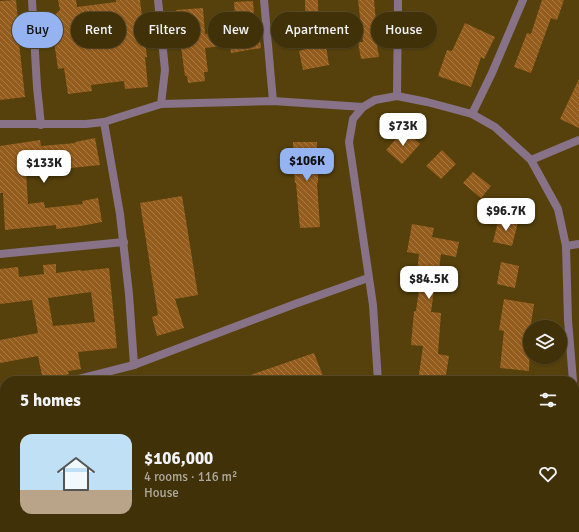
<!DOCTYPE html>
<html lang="en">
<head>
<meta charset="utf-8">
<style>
	body { margin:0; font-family:Signika,sans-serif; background:#4b3d17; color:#f1f3f6; height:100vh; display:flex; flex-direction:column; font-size:15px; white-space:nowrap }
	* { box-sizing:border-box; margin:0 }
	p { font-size:13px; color:#aea99c }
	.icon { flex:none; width:22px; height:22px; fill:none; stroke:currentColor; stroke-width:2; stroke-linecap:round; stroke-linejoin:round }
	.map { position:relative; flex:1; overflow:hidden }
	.drawer { position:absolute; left:0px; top:376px; width:579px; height:156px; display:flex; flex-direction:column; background:#403109; border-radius:16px 16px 0 0; box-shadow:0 1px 3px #0004,0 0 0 1px #594c2a }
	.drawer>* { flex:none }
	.banner { position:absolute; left:12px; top:12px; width:555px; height:36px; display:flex; gap:8px }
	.tools { position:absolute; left:523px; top:320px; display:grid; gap:8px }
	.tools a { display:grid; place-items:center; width:44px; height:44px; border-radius:50%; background:#403109; box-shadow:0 1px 3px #0004,0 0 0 1px #594c2a; font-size:20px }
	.price { position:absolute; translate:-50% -34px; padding:0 9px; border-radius:8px; background:#fff; color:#222; font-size:13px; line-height:26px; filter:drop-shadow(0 1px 2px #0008) }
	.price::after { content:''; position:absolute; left:50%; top:24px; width:12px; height:9px; margin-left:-6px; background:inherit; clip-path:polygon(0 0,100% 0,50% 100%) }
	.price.current { background:#95b2f1; color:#111 }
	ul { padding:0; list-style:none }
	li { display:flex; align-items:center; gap:12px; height:100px; padding:0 20px }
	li+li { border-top:1px solid #594c2a }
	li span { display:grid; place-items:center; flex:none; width:112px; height:80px; border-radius:12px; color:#555 }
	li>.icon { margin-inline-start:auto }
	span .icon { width:48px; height:48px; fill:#fffc; stroke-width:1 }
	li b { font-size:17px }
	h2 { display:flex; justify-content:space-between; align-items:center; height:48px; padding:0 20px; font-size:17px }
	.pill { padding:0 14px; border-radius:18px; background:#403109; box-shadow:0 1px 3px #0004,0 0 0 1px #594c2a; font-size:14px; line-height:36px }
	.pill.current { background:#95b2f1; color:#111 }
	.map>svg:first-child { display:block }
	.building { fill:url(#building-back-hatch); fill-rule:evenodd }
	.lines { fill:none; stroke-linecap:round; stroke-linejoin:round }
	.street { stroke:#877288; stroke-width:8 }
</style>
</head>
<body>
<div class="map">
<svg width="579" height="532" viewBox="0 0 579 532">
	<defs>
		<pattern id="building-back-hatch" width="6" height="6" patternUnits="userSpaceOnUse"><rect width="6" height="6" fill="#955d1d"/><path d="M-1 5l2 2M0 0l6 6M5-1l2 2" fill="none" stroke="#a87b46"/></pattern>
	</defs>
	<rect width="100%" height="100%" fill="#56410c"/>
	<g class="building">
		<polygon points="16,0 18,21 23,20 26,42 19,43 25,97 0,100 0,1"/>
		<polygon points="58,0 76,0 77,7 116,2 116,0 140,0 147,57 145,57 148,87 125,89 124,81 91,85 92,91 68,94 64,68 58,69 53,34 44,25 60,10"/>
		<polygon points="305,0 318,0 319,47 326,46 329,65 303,70 299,51 306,49"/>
		<polygon points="358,0 374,0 376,22 373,22 379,57 361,59 358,42 363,42"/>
		<polygon points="542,0 564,0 557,20 551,18 531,73 514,67 527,33 531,34"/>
		<polygon points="253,1 255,27 258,27 261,48 231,53 230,45 205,48 208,72 204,72 205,81 188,83 187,76 185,76 181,47 180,48 176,10 203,8 205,34 236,30 234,2"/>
		<polygon points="465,23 495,37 484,59 481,57 471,87 438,76 447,50 452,51"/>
		<polygon points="579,79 579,128 560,119"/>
		<polygon points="404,130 420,144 402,164 386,150"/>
		<polygon points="95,138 100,165 61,169 60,167 26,172 28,204 44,202 45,208 83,204 82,201 98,198 102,222 75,227 56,229 56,225 5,230 3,193 0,193 0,146 40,140 41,146 76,143 75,142"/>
		<polygon points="293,142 317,142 317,149 320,149 321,169 318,169 318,183 317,183 320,227 300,228 296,183 295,183 294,170 291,170 291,159 293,158"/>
		<polygon points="442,150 456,164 441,179 426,166"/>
		<polygon points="473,172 491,186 481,198 463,183"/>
		<polygon points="182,196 198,295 175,299 184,328 157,336 152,317 158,315 140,203"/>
		<polygon points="499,218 518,222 512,246 493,242"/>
		<polygon points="412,224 434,228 432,237 459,242 456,257 441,254 437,284 435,283 431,312 441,313 438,354 449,356 445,381 418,381 423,346 411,345 414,311 416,311 420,283 416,283 419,254 407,252"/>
		<polygon points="501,262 519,266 515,288 497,284"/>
		<path d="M56,264V273L81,270V271L109,268L117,348L78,352L81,369L68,371L69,374L59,377L43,380L38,356L0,363V340L38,333L32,300L0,304V269L18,267L19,277L44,274L43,265ZM91,292L95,322L53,326L48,298Z"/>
		<polygon points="504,299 534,304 528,343 530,343 529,371 500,368 504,331 499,330"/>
		<polygon points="314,353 325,381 239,381 239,379"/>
	</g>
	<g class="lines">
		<g class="street">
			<polyline points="32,0 37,87 41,125"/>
			<polyline points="264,0 273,101"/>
			<polyline points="397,96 398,0"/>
			<polyline points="161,104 273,101 363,107"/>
			<polyline points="472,114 492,73 523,0"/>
			<polyline points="104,122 120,214 129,294 134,365"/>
			<polyline points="0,124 86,124 104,122 161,104 165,70 158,0"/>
			<polyline points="531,160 579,140"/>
			<polyline points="566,246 579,244"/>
			<polyline points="0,254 124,242"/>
			<polyline points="71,381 134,365 295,304 368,278"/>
			<polyline points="378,381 373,305 349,142 353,119 363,107 375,100 397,96 427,102 472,114 495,127 531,160 558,209 566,246 568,320 573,381"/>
			<polyline points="574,388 579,448"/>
			<polyline points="0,399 5,397"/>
		</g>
	</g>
</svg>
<div class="tools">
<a><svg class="icon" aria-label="layers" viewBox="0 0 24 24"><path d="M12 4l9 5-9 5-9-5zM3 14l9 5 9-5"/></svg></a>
</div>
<b class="price" style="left:403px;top:147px">$73K</b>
<b class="price current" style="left:307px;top:182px">$106K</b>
<b class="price" style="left:44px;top:184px">$133K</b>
<b class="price" style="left:506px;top:232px">$96.7K</b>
<b class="price" style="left:429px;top:300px">$84.5K</b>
<div class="banner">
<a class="pill current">Buy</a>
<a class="pill">Rent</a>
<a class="pill">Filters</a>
<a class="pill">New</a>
<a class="pill">Apartment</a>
<a class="pill">House</a>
</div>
<section class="drawer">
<h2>5 homes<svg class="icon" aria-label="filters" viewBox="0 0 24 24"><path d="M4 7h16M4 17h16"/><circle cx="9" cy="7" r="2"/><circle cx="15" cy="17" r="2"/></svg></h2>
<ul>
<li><span style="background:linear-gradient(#bfe0f5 70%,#b9a48a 0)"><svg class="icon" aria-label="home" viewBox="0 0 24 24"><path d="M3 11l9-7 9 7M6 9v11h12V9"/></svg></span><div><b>$106,000</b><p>4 rooms · 116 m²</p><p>House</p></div><svg class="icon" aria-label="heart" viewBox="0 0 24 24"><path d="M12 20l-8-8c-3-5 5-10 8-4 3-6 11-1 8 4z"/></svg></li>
</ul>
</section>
</div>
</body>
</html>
